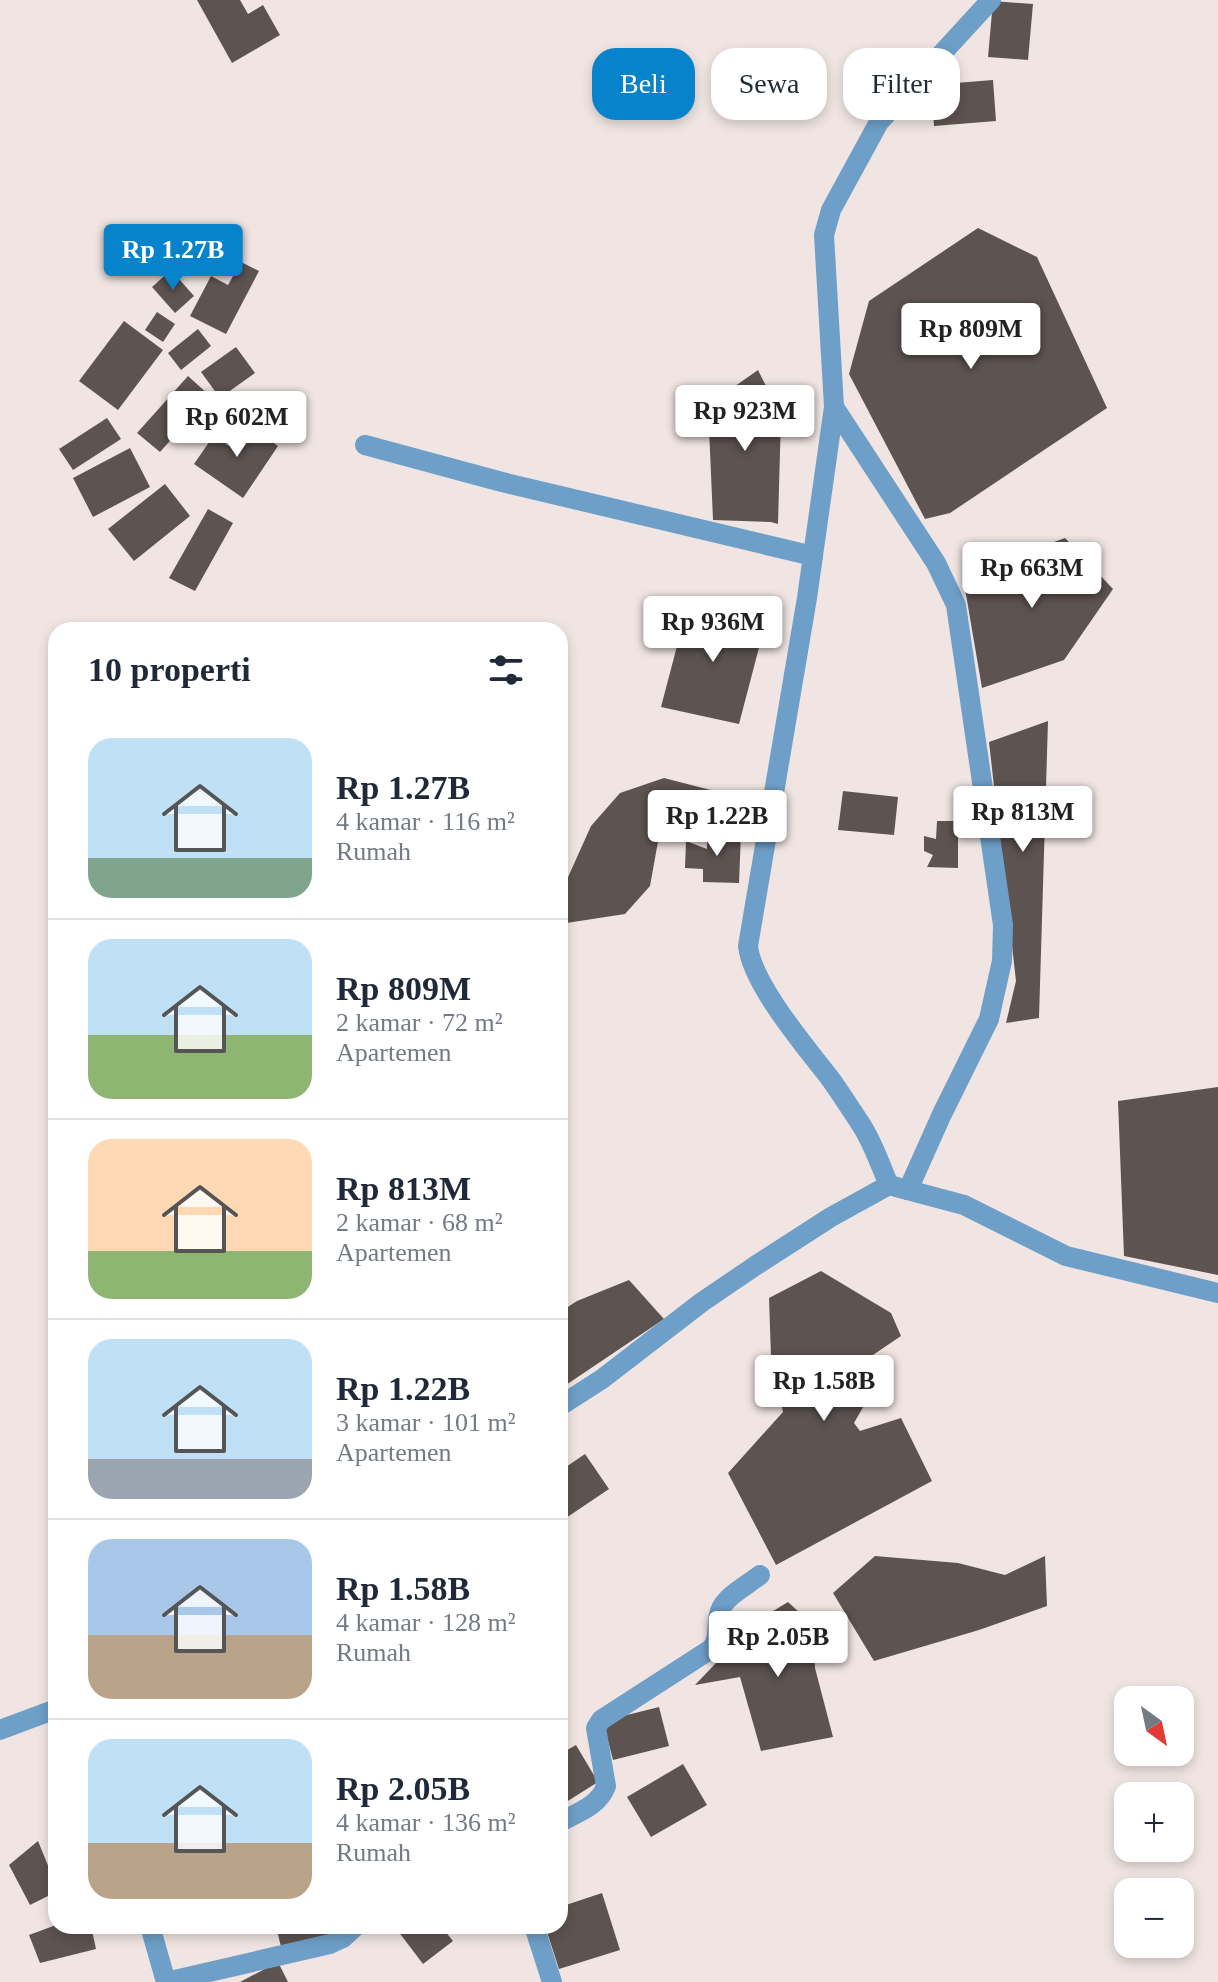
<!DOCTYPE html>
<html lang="id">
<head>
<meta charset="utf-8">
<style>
	body { margin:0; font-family:"Times New Roman",serif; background:#f6f6f7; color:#1f2937; height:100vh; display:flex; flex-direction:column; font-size:30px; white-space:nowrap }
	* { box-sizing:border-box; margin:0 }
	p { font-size:26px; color:#747a83 }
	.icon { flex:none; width:44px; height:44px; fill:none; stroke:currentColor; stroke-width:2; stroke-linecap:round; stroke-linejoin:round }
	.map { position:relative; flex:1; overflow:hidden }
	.side { position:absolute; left:48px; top:622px; width:520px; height:1312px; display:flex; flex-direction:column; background:#fff; border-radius:24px; box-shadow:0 4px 12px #0003 }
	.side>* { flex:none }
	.hud { position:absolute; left:592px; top:48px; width:506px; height:72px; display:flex; gap:16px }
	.needle { width:52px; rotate:147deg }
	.fabs { position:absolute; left:1114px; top:1686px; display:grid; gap:16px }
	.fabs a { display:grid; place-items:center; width:80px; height:80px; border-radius:16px; background:#fff; box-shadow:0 4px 12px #0003; font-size:40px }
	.price { position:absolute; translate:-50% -68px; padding:0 18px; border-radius:8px; background:#fff; color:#222; font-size:26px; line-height:52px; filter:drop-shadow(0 2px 4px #0008) }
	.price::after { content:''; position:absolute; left:50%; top:48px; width:24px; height:18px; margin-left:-12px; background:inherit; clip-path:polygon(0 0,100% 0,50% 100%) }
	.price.current { background:#0783cb; color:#fff }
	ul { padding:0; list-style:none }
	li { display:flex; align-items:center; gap:24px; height:200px; padding:0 40px }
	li+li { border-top:2px solid #e0e1e3 }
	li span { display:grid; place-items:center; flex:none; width:224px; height:160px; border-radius:24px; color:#555 }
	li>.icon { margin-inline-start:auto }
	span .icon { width:96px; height:96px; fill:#fffc; stroke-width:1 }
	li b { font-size:34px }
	h2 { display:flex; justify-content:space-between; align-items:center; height:96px; padding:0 40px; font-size:34px }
	.tag { padding:0 28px; border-radius:24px; background:#fff; box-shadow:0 4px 12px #0003; font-size:28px; line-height:72px }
	.tag.current { background:#0783cb; color:#fff }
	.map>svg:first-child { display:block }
	.building { fill:#5d5452 }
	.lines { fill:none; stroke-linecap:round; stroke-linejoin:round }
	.minor { stroke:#6e9fc8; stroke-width:20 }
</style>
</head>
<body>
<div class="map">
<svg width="1218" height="1982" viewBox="0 0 1218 1982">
	<rect width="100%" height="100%" fill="#f0e5e3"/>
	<g class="building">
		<polygon points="197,0 240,0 248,14 263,5 280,35 232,63"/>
		<polygon points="993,1 1033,4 1028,60 988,57"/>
		<polygon points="993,80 996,121 934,126 931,85"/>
		<polygon points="978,228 1037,257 1107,408 950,513 925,519 849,374 869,301"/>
		<polygon points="241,262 259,271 226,334 190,316 211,276 228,285"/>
		<polygon points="171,270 194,296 175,313 152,287"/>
		<polygon points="157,312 175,324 163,342 145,330"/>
		<polygon points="124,321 163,350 118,410 79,381"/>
		<polygon points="198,329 211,346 181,370 168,353"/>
		<polygon points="236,347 255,373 220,398 201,372"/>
		<polygon points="758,370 781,416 778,524 771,522 713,520 708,405"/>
		<polygon points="188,376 220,405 201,426 191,417 160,452 137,433"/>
		<polygon points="107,418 121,439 73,470 59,449"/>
		<polygon points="245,423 278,446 243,498 194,464 214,435 229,446"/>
		<polygon points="130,448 150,487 93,517 73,478"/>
		<polygon points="165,484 190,516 134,561 108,529"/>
		<polygon points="208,509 233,523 195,591 169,578"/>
		<polygon points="1065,538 1113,589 1064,660 982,688 964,583 1016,556"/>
		<polygon points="731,602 761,640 739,724 661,707 687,608"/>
		<polygon points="1048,721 1039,1018 1006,1023 1016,981 989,742"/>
		<polygon points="664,778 730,795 730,810 691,823 659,836 650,886 625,914 560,924 560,895 591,826 620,793"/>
		<polygon points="843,791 898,797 894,835 838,830"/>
		<polygon points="937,821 958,821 958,868 927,867 933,855 924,851 924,836 936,839"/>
		<polygon points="707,832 741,833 739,883 703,882 703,869 685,868 686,841 707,849"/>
		<polygon points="1218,1087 1218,1275 1124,1256 1118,1101"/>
		<polygon points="821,1271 891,1313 901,1336 861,1363 870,1395 854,1423 860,1431 901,1418 932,1481 776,1565 728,1473 783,1412 771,1357 769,1298"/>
		<polygon points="629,1280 664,1319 560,1389 560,1312 577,1301"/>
		<polygon points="585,1454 609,1489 560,1522 560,1471"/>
		<polygon points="875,1556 958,1563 1005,1575 1045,1556 1047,1606 979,1630 874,1661 833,1593"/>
		<polygon points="788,1602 813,1625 815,1668 833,1737 761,1751 740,1677 695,1685 755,1622"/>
		<polygon points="659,1707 669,1746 613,1760 603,1721"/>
		<polygon points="576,1745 598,1782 563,1804 560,1798 560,1754"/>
		<polygon points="683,1764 707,1805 651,1837 627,1797"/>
		<polygon points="38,1841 56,1885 56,1892 30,1905 9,1865"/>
		<polygon points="602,1893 620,1950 559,1969 545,1926 560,1926 560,1907"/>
		<polygon points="56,1925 91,1926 96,1949 40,1963 29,1935"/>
		<polygon points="276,1926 344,1926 330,1936 281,1947"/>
		<polygon points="404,1926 441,1926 453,1941 423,1964 398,1931"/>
		<polygon points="278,1962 288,1982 240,1982"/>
	</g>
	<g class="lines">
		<g class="minor">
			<polyline points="834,407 936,563 956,605 1003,925 1002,961 989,1019 942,1114 908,1190"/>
			<polyline points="365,445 502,482 813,556"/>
			<path d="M889,1185C880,1165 873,1142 860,1123C850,1108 840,1092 829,1077C805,1046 752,984 748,946L807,598L834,407L824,235L831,210L879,122L991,0"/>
			<polyline points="560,1406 602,1379 702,1302 755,1266 831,1217 889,1185 964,1205 1066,1256 1218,1293"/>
			<polyline points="0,1730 56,1709"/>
			<path d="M560,1822C577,1813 599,1806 606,1786L596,1728L601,1720L711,1649C721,1637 715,1625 720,1611C725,1596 748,1585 760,1575"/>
			<polyline points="150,1926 166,1982"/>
			<polyline points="534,1926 552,1982"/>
			<polyline points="166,1982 330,1944 343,1938 356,1926"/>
		</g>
	</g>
</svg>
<div class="fabs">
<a><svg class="needle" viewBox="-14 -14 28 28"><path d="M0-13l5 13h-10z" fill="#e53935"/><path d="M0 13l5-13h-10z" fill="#747a83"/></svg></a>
<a>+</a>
<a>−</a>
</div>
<b class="price current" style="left:173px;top:292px">Rp 1.27B</b>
<b class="price" style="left:971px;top:371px">Rp 809M</b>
<b class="price" style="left:745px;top:453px">Rp 923M</b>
<b class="price" style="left:237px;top:459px">Rp 602M</b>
<b class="price" style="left:1032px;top:610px">Rp 663M</b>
<b class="price" style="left:713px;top:664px">Rp 936M</b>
<b class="price" style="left:1023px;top:854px">Rp 813M</b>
<b class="price" style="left:717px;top:858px">Rp 1.22B</b>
<b class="price" style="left:824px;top:1423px">Rp 1.58B</b>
<b class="price" style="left:778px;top:1679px">Rp 2.05B</b>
<div class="hud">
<a class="tag current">Beli</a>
<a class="tag">Sewa</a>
<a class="tag">Filter</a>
</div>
<section class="side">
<h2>10 properti<svg class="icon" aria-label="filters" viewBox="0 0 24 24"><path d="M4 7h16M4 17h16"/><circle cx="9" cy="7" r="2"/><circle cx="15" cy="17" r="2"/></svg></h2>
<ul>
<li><span style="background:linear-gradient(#bfe0f5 75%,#7fa58c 0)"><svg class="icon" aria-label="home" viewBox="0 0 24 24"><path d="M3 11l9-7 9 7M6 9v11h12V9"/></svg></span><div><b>Rp 1.27B</b><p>4 kamar · 116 m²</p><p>Rumah</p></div></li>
<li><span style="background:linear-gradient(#bfe0f5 60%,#8fb573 0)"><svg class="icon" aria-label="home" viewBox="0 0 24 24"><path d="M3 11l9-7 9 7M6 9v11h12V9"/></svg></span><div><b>Rp 809M</b><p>2 kamar · 72 m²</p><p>Apartemen</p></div></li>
<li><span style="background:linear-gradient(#ffd9b3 70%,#8fb573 0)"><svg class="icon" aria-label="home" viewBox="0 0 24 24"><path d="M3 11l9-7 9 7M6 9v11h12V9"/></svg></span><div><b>Rp 813M</b><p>2 kamar · 68 m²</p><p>Apartemen</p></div></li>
<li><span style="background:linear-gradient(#bfe0f5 75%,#9aa5b1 0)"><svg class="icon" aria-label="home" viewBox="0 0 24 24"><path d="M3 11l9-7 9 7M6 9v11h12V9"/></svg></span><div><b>Rp 1.22B</b><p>3 kamar · 101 m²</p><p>Apartemen</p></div></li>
<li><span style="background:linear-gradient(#a9c7e8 60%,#b9a48a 0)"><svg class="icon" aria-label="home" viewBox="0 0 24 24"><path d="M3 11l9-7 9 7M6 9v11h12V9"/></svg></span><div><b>Rp 1.58B</b><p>4 kamar · 128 m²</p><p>Rumah</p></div></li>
<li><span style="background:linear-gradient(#bfe0f5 65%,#b9a48a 0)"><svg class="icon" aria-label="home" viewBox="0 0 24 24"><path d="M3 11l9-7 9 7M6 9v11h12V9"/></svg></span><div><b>Rp 2.05B</b><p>4 kamar · 136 m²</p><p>Rumah</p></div></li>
</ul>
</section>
</div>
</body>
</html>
